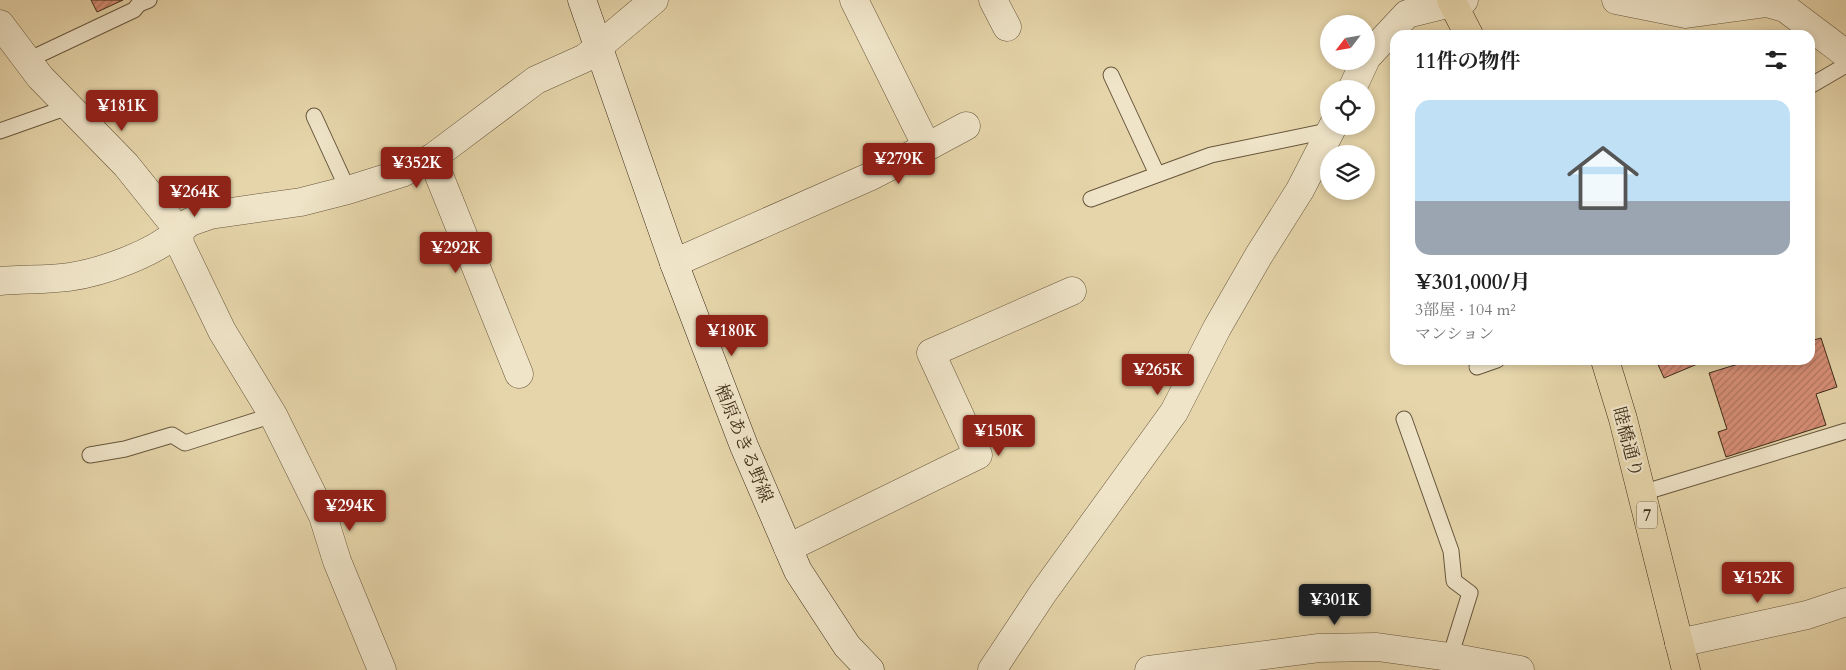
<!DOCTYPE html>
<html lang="ja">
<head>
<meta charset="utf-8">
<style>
	body { margin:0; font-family:Cardo,"Noto Serif JP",serif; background:#f6f6f6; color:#222; height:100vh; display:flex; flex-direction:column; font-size:19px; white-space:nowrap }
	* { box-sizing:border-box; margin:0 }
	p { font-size:16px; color:#767676 }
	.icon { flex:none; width:28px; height:28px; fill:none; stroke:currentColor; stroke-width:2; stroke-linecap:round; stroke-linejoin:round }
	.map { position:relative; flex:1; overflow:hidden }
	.side { position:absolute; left:1390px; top:30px; width:425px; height:335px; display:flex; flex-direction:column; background:#fff; border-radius:15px; box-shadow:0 2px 8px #0003 }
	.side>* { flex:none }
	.needle { width:32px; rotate:239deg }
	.tools { position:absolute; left:1320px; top:15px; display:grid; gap:10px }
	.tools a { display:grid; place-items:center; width:55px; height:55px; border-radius:50%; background:#fff; box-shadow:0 2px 8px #0003; font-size:25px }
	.price { position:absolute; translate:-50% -42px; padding:0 11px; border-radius:5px; background:#8f2418; color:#fff; font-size:16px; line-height:32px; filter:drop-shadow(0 1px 2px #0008) }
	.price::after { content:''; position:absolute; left:50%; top:30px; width:15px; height:11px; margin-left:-8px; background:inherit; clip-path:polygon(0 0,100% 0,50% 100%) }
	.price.active { background:#222; color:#fff }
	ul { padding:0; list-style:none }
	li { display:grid; align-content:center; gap:10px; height:265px; padding:0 25px }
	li+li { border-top:1px solid #e0e0e0 }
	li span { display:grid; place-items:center; height:155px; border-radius:15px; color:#555 }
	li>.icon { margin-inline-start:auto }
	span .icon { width:90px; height:90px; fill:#fffc; stroke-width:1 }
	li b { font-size:21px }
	h2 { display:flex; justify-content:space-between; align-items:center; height:60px; padding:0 25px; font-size:21px }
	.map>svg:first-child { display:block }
	.building { fill:url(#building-hatch); stroke:#3d2c18 }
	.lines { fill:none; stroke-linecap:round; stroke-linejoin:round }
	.service-casing { stroke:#67563c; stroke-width:17 }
	.minor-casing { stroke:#67563c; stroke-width:29 }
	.secondary-casing { stroke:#3d2c18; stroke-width:29 }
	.primary-casing { stroke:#3d2c18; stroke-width:29 }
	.service { stroke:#efe4c8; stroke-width:15 }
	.minor { stroke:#efe4c8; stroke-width:28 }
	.secondary { stroke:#efe4c8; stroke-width:28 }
	.primary { stroke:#e6d5aa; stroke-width:28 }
	.labels { text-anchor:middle; stroke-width:4.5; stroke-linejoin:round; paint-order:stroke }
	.shield { fill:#efe4c8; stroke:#72634d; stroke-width:1 }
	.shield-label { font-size:16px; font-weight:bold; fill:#3d2c18 }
	.street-label { font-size:18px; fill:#3d2c18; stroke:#efe4c8 }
</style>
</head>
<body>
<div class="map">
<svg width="1846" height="670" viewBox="0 0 1846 670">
	<defs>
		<pattern id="building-hatch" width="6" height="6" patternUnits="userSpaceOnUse" patternTransform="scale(1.25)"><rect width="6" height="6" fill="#d99078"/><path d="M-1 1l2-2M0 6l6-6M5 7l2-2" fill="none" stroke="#b17661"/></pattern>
	</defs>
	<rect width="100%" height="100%" fill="#e6d5aa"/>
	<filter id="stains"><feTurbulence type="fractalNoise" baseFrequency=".004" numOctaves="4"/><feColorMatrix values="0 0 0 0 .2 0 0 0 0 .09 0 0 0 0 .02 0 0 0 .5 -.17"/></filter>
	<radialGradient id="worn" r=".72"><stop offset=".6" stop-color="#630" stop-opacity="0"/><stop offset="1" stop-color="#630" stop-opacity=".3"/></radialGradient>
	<g class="building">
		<polygon points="91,0 123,0 97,12"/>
		<polygon points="1821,338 1837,387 1816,394 1826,425 1726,457 1718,432 1727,429 1709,373 1751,360 1810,360 1810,341"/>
		<polygon points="1656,360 1707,360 1664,378"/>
	</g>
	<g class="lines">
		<defs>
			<g id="service">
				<polyline points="28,60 134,10 139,4 149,0"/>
				<polyline points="1111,75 1157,174"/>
				<polyline points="1810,86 1846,65"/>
				<polyline points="314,116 348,190"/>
				<polyline points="0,131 68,107"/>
				<polyline points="1091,199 1211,155 1332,130"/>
				<polyline points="1477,367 1497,360"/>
				<polyline points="1404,419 1451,551 1454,581 1470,593 1450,657"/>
				<polyline points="90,455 125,449 172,435 185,443 273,415"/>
				<polyline points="1642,493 1846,431"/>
			</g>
			<g id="minor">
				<polyline points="993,0 1007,27"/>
				<polyline points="1616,0 1686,14 1767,3 1785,8 1846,54"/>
				<polyline points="0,24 40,77 126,165 179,231 190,222 210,215 301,202 348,190 402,173 432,158 536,80 585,58 654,0"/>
				<polyline points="1366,58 1407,14 1464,0"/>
				<polyline points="1352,89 1365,61"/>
				<polyline points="927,147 966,126"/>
				<polyline points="432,158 519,374"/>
				<polyline points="674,263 869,177 927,147 854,0"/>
				<path d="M0,281C23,279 47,280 69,277C103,272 153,254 179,231L180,244L222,331L273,415L323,516L337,561L382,670"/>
				<polyline points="788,548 978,455 931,353 1072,291"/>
				<polyline points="1679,643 1807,615 1846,602"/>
				<polyline points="992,670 1043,593 1174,412 1217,328 1259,255 1300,190 1333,126"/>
				<polyline points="1149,670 1319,648 1377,647 1450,657 1520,670"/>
			</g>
			<polyline id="secondary" points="582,0 674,263 744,446 798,571 847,646 870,670"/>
			<g id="primary">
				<polyline points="1451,0 1469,35"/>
				<polyline points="1605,360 1623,419 1686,670"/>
			</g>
		</defs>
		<use href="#service" class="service-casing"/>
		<use href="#minor" class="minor-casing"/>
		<use href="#secondary" class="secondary-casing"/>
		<use href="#primary" class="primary-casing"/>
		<use href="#service" class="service"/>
		<use href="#minor" class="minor"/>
		<use href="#secondary" class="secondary"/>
		<use href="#primary" class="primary"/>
	</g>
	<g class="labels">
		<rect class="shield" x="1637" y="501.5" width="20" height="27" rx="4"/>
		<g class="shield-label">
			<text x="1647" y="521">7</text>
		</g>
		<g class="street-label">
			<text transform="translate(1628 442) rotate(75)" y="6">睦橋通り</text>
			<text transform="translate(744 443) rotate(68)" y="6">楢原あきる野線</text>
		</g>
	</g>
	<rect width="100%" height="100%" filter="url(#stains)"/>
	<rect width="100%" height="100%" fill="url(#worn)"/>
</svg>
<div class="tools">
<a><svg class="needle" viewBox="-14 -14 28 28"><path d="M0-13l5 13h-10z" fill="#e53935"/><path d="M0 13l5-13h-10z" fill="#767676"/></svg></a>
<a><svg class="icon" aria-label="locate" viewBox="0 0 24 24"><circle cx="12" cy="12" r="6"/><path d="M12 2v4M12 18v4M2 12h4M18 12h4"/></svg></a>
<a><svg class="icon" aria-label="layers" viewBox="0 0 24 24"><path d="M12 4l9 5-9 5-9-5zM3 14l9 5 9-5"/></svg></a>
</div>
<b class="price" style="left:122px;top:132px">¥181K</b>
<b class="price" style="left:899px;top:185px">¥279K</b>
<b class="price" style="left:417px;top:189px">¥352K</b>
<b class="price" style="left:195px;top:218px">¥264K</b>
<b class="price" style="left:456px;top:274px">¥292K</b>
<b class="price" style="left:732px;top:357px">¥180K</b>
<b class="price" style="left:1158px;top:396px">¥265K</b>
<b class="price" style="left:999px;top:457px">¥150K</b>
<b class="price" style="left:350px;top:532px">¥294K</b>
<b class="price" style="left:1758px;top:604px">¥152K</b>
<b class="price active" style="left:1335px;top:626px">¥301K</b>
<section class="side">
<h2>11件の物件<svg class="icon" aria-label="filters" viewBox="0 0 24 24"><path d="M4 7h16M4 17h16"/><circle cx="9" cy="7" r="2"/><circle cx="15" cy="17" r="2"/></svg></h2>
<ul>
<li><span style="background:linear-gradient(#bfe0f5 65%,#9aa5b1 0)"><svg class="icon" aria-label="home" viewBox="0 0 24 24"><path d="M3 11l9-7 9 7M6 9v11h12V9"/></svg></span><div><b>¥301,000/月</b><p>3部屋 · 104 m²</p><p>マンション</p></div></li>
</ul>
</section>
</div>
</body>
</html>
